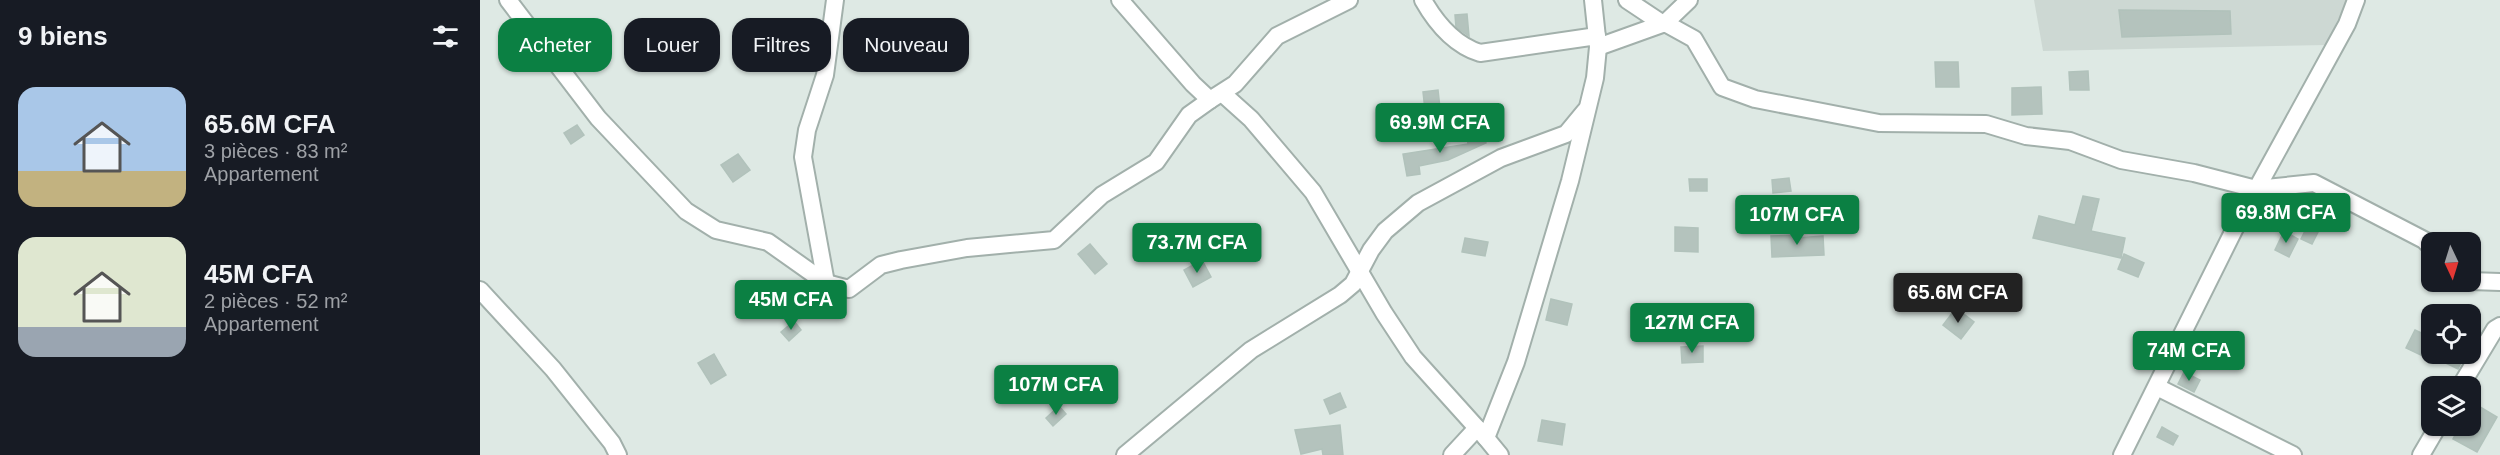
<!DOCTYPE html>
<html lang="fr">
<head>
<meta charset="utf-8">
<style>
	body { margin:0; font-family:Arial,sans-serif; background:#20242c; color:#f1f3f6; height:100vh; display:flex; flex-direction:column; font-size:22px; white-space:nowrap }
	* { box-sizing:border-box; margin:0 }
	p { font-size:20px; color:#9ea1a6 }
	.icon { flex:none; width:33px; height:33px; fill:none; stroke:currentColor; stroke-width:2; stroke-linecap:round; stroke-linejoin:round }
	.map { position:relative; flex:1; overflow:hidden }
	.side { display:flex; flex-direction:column; background:#171b24; width:480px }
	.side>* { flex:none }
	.banner { position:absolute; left:18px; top:18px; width:570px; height:54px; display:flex; gap:12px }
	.needle { width:39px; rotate:176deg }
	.tools { position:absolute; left:1941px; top:232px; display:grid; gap:12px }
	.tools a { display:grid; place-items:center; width:60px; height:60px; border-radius:12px; background:#171b24; box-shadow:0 2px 4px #0004; font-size:30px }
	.price { position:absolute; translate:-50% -51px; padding:0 14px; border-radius:6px; background:#0b8043; color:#fff; font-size:20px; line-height:39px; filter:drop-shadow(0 2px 3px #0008) }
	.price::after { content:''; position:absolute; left:50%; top:36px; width:18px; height:14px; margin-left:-9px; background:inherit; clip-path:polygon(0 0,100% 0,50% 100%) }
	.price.active { background:#222; color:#fff }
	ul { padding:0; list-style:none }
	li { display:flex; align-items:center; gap:18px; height:150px; padding:0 18px }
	li span { display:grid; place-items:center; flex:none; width:168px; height:120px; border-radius:18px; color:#555 }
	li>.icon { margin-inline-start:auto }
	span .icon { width:72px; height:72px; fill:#fffc; stroke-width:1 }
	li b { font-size:26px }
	h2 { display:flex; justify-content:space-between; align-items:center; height:72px; padding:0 18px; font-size:26px }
	.pill { padding:0 21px; border-radius:18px; background:#171b24; box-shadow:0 2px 4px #0004; font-size:21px; line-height:54px }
	.pill.active { background:#0b8043; color:#fff }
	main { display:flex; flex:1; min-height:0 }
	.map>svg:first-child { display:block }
	.built { fill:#cdd8d3 }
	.building { fill:#b4c3bd; stroke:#b1c2bb; stroke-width:1.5 }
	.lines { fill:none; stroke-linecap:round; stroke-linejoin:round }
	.street-casing { stroke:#a2b0ab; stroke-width:20 }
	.street { stroke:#fff; stroke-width:16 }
</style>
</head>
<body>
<main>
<section class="side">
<h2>9 biens<svg class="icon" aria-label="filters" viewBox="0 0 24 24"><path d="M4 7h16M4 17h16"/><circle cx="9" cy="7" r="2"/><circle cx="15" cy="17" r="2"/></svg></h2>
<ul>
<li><span style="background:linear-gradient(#a9c7e8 70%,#c2b280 0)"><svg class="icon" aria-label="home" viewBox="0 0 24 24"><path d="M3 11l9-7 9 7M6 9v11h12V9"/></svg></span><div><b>65.6M CFA</b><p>3 pièces · 83 m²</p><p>Appartement</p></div></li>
<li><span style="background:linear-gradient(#dfe7d0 75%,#9aa5b1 0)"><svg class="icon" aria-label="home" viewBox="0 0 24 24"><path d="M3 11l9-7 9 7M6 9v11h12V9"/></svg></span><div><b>45M CFA</b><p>2 pièces · 52 m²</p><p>Appartement</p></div></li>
</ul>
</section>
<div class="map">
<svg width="2020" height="455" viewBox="0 0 2020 455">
	<rect width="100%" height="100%" fill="#dee9e4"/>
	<polygon class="built" points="1554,0 1867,0 1846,45 1563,51"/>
	<g class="building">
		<polygon points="1639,10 1750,11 1751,34 1642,37"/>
		<polygon points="987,14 989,36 976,27 975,15"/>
		<polygon points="1455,62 1478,62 1479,87 1456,87"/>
		<polygon points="1608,71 1609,90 1590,90 1589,72"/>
		<polygon points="1561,87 1562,114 1532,115 1532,88"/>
		<polygon points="958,90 960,108 945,110 943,92"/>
		<polygon points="97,125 104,135 91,144 84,133"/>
		<polygon points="1000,130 1006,143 968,160 939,166 940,174 927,176 923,154 988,144 987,136"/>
		<polygon points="258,154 270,170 253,182 241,165"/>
		<polygon points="1309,178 1311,191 1293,193 1292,180"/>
		<polygon points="1209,179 1227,179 1227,191 1210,191"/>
		<polygon points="1603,196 1619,199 1611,231 1645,238 1641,258 1553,238 1559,216 1595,225"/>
		<polygon points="1828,225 1839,230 1832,244 1821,239"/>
		<polygon points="1195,227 1218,228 1218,252 1195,251"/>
		<polygon points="1804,231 1818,239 1809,257 1795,250"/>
		<polygon points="1316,235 1316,238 1343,236 1344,255 1292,257 1291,236"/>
		<polygon points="985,238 1008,242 1005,256 982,252"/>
		<polygon points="610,244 627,264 615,274 598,254"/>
		<polygon points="1644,254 1664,263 1658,277 1638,269"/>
		<polygon points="722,260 731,277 713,287 704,270"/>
		<polygon points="281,292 290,302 276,314 267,304"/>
		<polygon points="1071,299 1092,304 1087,325 1066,320"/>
		<polygon points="1476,308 1494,322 1481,339 1463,325"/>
		<polygon points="314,321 321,330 309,341 301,332"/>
		<polygon points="1935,330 1952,338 1952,354 1976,354 1983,358 1978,369 1945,353 1943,356 1926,348"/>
		<polygon points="1223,346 1223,362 1202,363 1201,347"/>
		<polygon points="234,354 246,375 231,384 218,363"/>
		<polygon points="1704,372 1720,380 1714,392 1698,384"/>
		<polygon points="860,393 866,407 850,414 844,400"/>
		<polygon points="1990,401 2017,417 1997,452 1973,439 1980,426 1990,426"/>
		<polygon points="579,406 586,414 573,426 566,418"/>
		<polygon points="1062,420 1085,424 1082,445 1058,441"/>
		<polygon points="860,425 863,455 843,455 842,449 821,454 815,430"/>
		<polygon points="1682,427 1698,436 1693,445 1677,437"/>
	</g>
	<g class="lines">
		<defs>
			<g id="street">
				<polyline points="28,0 118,118 206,211 236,230 288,242 346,283 369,289 401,265 421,260 487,248 574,240 622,195 676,162 709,115 730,100"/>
				<polyline points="640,0 713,84 730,100 755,84 797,36 869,0"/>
				<path d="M943,0C956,23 975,45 1000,53L1117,36"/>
				<polyline points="1113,0 1118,47 1185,23 1209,0"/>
				<polyline points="1147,0 1183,24"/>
				<polyline points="1185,23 1214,39 1242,87 1275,99 1399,123 1506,124 1546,136 1590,141 1641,160 1714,173 1776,189 1834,183 1944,240 1952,248"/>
				<polyline points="742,93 771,119 833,192 904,313 933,357 1006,438 1036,362 1090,181 1115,78 1118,47"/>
				<polyline points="1990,281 2020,282"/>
				<polyline points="346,283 323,157 327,130 345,75 355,0"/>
				<polyline points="0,290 73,369 132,443 138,455"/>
				<polyline points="1677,387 1813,455"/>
				<polyline points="1980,387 2015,329 2020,326"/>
				<polyline points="1006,438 1020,455"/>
				<polyline points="645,455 771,350 860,295 873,284 891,250 905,231 938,203 1021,158 1086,134 1105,111"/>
				<polyline points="972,455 997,428"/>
				<polyline points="1642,455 1754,230 1867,24 1876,0"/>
				<polyline points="1941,455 1958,426"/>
			</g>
		</defs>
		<use href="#street" class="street-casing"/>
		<use href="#street" class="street"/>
	</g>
</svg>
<div class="tools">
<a><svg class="needle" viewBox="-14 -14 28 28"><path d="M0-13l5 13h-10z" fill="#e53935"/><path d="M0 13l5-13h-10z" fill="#9ea1a6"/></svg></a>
<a><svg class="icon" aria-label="locate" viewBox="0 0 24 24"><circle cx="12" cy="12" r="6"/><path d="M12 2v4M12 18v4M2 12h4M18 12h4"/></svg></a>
<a><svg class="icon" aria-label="layers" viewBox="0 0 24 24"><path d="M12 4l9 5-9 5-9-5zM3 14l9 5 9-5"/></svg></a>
</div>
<b class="price" style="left:960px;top:154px">69.9M CFA</b>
<b class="price" style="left:1806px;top:244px">69.8M CFA</b>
<b class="price" style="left:1317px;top:246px">107M CFA</b>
<b class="price" style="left:717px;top:274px">73.7M CFA</b>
<b class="price active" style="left:1478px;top:324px">65.6M CFA</b>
<b class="price" style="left:311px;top:331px">45M CFA</b>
<b class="price" style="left:1212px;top:354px">127M CFA</b>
<b class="price" style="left:1709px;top:382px">74M CFA</b>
<b class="price" style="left:576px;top:416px">107M CFA</b>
<div class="banner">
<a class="pill active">Acheter</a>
<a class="pill">Louer</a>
<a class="pill">Filtres</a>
<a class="pill">Nouveau</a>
</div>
</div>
</main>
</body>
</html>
